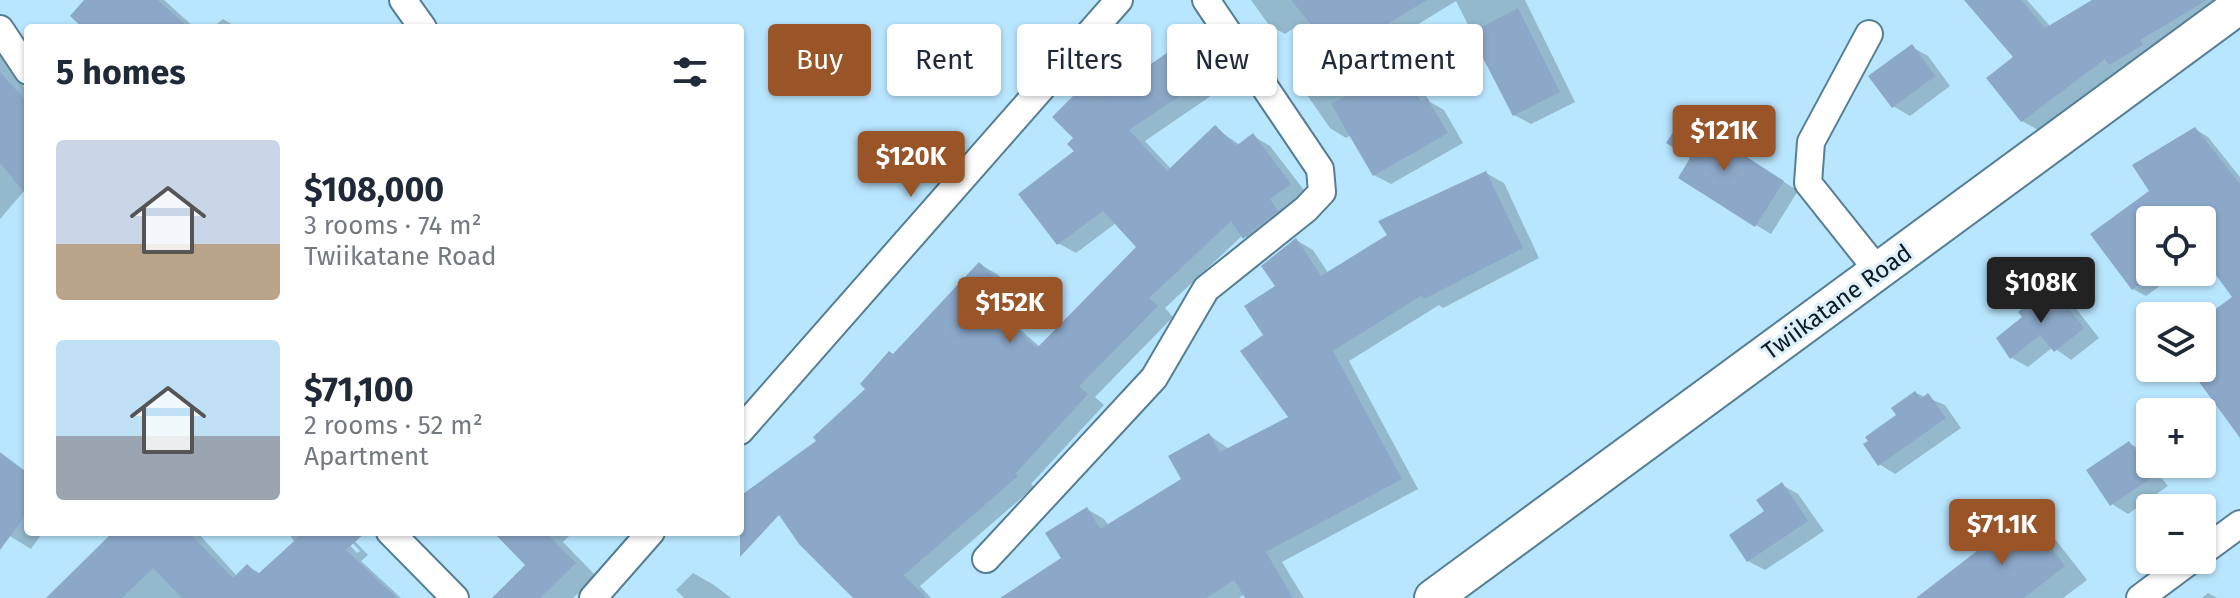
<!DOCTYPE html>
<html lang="en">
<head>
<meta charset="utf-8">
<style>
	body { margin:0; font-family:"Fira Sans",sans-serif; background:#f6f6f7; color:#1f2937; height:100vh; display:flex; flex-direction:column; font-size:30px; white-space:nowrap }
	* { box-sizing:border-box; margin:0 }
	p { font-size:26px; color:#747a83 }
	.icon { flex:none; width:44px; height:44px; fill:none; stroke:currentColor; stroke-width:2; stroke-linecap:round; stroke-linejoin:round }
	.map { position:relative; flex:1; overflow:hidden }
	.drawer { position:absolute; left:24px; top:24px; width:720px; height:512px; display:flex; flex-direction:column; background:#fff; border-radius:8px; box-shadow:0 2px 6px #0004 }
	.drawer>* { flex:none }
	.top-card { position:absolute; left:768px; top:24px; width:760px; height:72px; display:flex; gap:16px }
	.fabs { position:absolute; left:2136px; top:206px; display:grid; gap:16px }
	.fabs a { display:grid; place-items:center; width:80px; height:80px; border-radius:8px; background:#fff; box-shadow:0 2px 6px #0004; font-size:40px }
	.price { position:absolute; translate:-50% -68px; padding:0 18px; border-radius:8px; background:#995527; color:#fff; font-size:26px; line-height:52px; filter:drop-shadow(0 2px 4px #0008) }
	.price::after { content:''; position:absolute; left:50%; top:48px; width:24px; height:18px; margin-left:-12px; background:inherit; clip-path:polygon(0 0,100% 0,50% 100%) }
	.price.current { background:#222; color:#fff }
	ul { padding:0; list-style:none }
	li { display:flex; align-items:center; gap:24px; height:200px; padding:0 32px }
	li span { display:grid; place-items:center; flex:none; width:224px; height:160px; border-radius:8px; color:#555 }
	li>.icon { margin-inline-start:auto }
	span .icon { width:96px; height:96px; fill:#fffc; stroke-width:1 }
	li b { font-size:34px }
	h2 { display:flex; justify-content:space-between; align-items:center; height:96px; padding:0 32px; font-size:34px }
	.tag { padding:0 28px; border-radius:8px; background:#fff; box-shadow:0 2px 6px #0004; font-size:28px; line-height:72px }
	.tag.current { background:#995527; color:#fff }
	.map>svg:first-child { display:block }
	.shadow { fill:#0003 }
	.building { fill:#8ca8c9 }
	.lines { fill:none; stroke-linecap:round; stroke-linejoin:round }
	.minor-casing { stroke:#557e95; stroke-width:30 }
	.secondary-casing { stroke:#557e95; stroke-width:40 }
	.minor { stroke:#fff; stroke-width:26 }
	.secondary { stroke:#fff; stroke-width:36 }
	.labels { text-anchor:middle; stroke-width:6; stroke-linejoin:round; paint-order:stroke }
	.street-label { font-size:24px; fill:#0b1c25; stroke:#ddeff9 }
</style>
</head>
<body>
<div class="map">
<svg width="2240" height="598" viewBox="0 0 2240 598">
	<rect width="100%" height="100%" fill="#b9e6ff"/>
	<g class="shadow">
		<polygon points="87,0 164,0 195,28 86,28"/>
		<polygon points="1251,0 1525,0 1575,102 1531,124 1514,115 1456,1 1389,42 1430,102 1444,110 1463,143 1391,184 1374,175 1351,135 1346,138 1330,128 1305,92 1324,79 1301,44 1317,29 1313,24 1302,32 1295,27 1285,34 1269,25"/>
		<polygon points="1967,0 2027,0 2051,27 2097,0 2240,0 2127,74 2121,70 2040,131 2022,121 2016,57"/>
		<polygon points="223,19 238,28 212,28"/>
		<polygon points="1193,37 1210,47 1234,80 1145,141 1172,170 1215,128 1240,145 1253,136 1270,146 1307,194 1262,247 1243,235 1165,308 1173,317 1095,397 1104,405 1031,484 1034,487 920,586 931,598 856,598 819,441 979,264 997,274 1030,305 1013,323 1041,348 1138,248 1116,223 1076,253 1058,243 1087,84 1107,96"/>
		<polygon points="1912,47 1928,56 1950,86 1910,116 1893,106"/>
		<polygon points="0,55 28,92 28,194 25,190 0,219"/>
		<polygon points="1699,128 1798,191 1771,234 1756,225 1693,158"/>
		<polygon points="2195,129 2208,137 2240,177 2240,434 2191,368 2202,368 2202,322 2234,298 2202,255 2202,220 2150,220 2150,272 2179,272 2146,296 2133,289 2151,191"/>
		<polygon points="1486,173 1504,183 1539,258 1443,308 1439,305 1349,361 1418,489 1282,562 1304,598 1247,598 1245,594 1239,598 1004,598 1064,559 1087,509 1104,519 1109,526 1184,480 1209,435 1229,449 1291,417 1266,335 1278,287 1296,240 1313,250 1329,274"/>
		<polygon points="2044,293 2074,306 2099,338 2071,360 2053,347 2028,367 2012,358 1999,338 2025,317"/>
		<polygon points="1916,393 1945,405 1961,428 1895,474 1879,464 1899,415"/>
		<polygon points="2129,443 2146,453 2150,464 2168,486 2128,514 2112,504"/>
		<polygon points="0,452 28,473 28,532 43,532 31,549 0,530"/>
		<polygon points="1782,485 1798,494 1824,531 1765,570 1748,561"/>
		<polygon points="2026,516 2048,530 2087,580 2063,598 1947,598"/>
		<polygon points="117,532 197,532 237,576 247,566 261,574 295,543 288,532 338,532 357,553 360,551 343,532 346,532 368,555 361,561 401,598 49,598"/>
		<polygon points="496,532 573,532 563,542 596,576 573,598 501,598 528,565"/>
		<polygon points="693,573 714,585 731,598 684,598 676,590"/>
		<polygon points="2208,593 2217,598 2202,598"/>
	</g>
	<g class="building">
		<polygon points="84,0 158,0 189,28 83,28 70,16"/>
		<polygon points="1291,0 1427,0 1315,68 1298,44 1314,28"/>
		<polygon points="1964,0 2021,0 2045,28 2092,0 2207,0 2140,40 2143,45 2109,65 2105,59 2021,122 1986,78 2013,57"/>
		<polygon points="1518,8 1560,92 1513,116 1470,33"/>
		<polygon points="1193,35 1218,70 1129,130 1167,171 1215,125 1236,146 1253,133 1291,184 1270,199 1278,211 1243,239 1231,221 1149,298 1158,306 1079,386 1088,394 1015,474 1018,476 904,575 926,598 853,598 799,544 779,515 740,557 740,496 816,441 813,437 865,389 860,384 889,351 893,354 979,262 1014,294 997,312 1037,348 1136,247 1103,211 1057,245 1018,194 1074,151 1067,144 1073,138 1052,117 1087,82 1103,97"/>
		<polygon points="1912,44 1935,76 1892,108 1868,76"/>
		<polygon points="1399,69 1421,101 1427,98 1448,133 1373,176 1331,104"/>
		<polygon points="0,72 28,103 28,197 0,163"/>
		<polygon points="1684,116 1784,181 1755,227 1678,178 1690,158 1666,143"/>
		<polygon points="2195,127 2240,184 2240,438 2189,368 2202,368 2202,319 2232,297 2202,256 2202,220 2150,220 2150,277 2132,290 2090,234 2149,191 2132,165"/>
		<polygon points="1486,171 1523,248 1424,299 1422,295 1333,351 1402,479 1266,552 1293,598 1245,598 1234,580 1206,598 1000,598 1061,558 1045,533 1087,507 1100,529 1181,479 1168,456 1209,433 1220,452 1288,417 1240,351 1263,335 1244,306 1275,286 1261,266 1296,238 1321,276 1387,235 1378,221"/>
		<polygon points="2044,291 2051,299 2057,294 2084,328 2054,352 2040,335 2010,359 1996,338 2022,317 2018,312"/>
		<polygon points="1915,391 1921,399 1928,393 1946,418 1878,466 1863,444 1868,441 1865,437 1896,415 1891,408"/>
		<polygon points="2129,441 2153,477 2110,506 2086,470"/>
		<polygon points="0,453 28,474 28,512 0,550"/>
		<polygon points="1782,482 1808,521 1747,562 1729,535 1764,511 1756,500"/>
		<polygon points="2025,514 2065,566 2024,598 1916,598"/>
		<polygon points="113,532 188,532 233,578 247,564 258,574 304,532 366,532 346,550 397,598 182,598 153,568 122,598 46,598"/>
		<polygon points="493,532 545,532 576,563 540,598 492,598 525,565"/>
	</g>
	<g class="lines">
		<defs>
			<g id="minor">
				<polyline points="403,0 423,28"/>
				<polyline points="0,29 28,71"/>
				<polyline points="1869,34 1811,142 1808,183 1879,272"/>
				<polyline points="740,431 1119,0"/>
				<polyline points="390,532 455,598"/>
				<polyline points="2202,552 2240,524"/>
				<polyline points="986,559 1154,378 1206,289 1306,209 1322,192 1320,169 1206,0"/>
				<polyline points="593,598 651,532"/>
				<polyline points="2140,598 2191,560"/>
			</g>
			<polyline id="secondary" points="1433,598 2240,5"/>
		</defs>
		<use href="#minor" class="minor-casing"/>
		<use href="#secondary" class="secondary-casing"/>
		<use href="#minor" class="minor"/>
		<use href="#secondary" class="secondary"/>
	</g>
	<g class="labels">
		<g class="street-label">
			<text transform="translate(1837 302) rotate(-36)" y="8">Twiikatane Road</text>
		</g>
	</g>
</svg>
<div class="fabs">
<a><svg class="icon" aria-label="locate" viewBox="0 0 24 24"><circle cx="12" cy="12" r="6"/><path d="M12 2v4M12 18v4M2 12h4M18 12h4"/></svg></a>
<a><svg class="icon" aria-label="layers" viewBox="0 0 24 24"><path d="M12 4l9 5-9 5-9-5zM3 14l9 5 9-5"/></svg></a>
<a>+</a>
<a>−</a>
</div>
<b class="price" style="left:1724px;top:173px">$121K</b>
<b class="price" style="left:911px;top:199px">$120K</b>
<b class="price current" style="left:2041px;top:325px">$108K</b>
<b class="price" style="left:1010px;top:345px">$152K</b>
<b class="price" style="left:2002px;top:567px">$71.1K</b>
<div class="top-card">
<a class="tag current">Buy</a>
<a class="tag">Rent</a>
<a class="tag">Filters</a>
<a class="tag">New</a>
<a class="tag">Apartment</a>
</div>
<section class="drawer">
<h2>5 homes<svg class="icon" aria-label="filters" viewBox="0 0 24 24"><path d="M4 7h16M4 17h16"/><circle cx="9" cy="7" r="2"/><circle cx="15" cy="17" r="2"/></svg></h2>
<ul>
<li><span style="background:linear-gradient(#c9d6e8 65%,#b9a48a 0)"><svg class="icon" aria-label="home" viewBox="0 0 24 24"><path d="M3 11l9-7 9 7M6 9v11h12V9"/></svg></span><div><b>$108,000</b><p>3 rooms · 74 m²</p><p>Twiikatane Road</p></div></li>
<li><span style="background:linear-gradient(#bfe0f5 60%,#9aa5b1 0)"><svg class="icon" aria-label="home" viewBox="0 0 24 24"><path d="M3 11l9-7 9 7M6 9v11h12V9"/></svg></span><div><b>$71,100</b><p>2 rooms · 52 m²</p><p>Apartment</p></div></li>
</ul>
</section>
</div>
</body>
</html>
